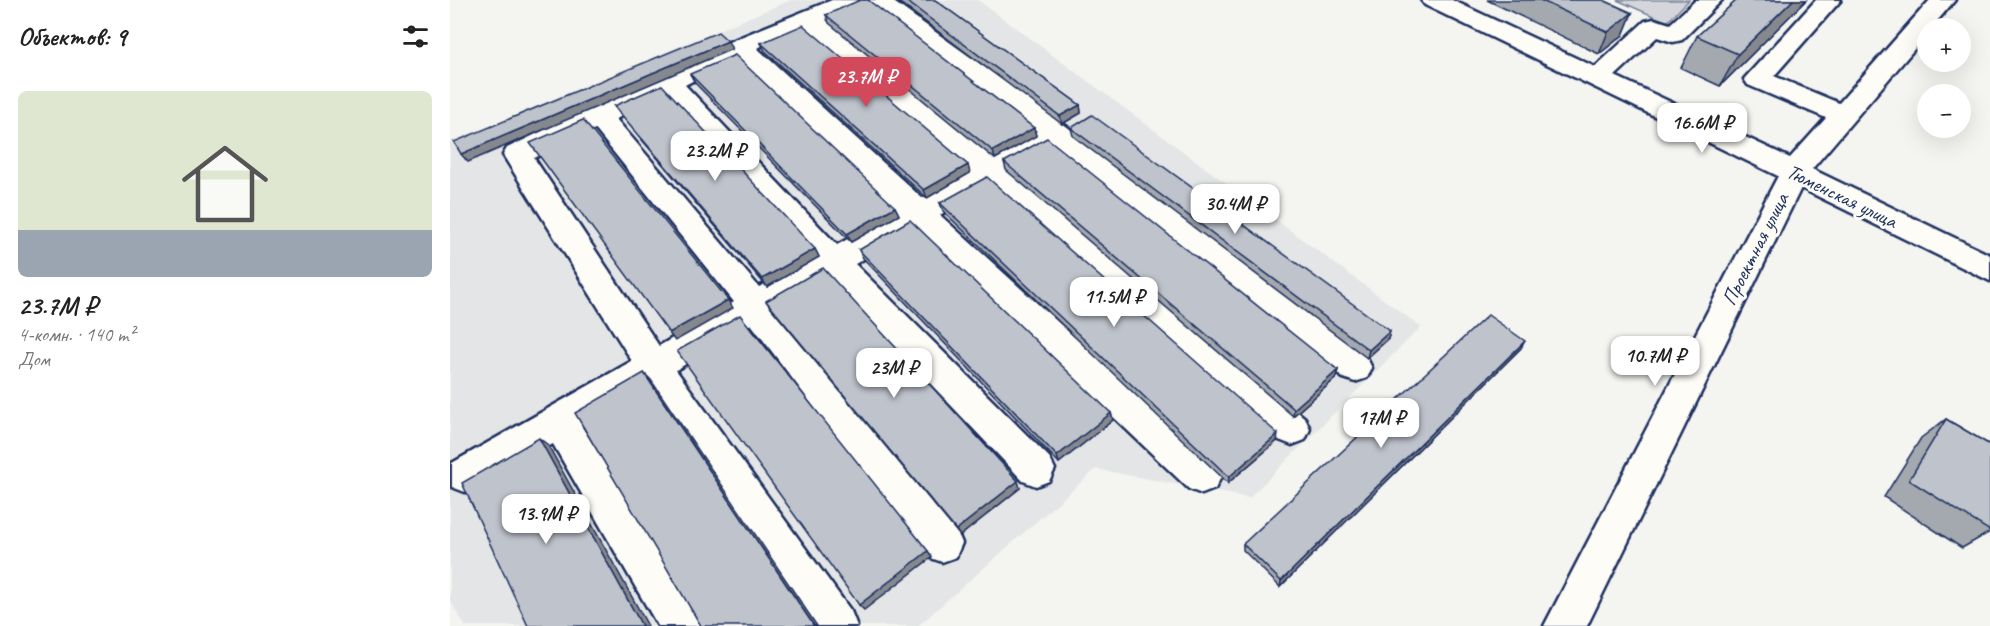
<!DOCTYPE html>
<html lang="ru">
<head>
<meta charset="utf-8">
<style>
	body { margin:0; font-family:Caveat,sans-serif; background:#f6f6f6; color:#222; height:100vh; display:flex; flex-direction:column; font-size:22px; white-space:nowrap }
	* { box-sizing:border-box; margin:0 }
	p { font-size:20px; color:#767676 }
	.icon { flex:none; width:33px; height:33px; fill:none; stroke:currentColor; stroke-width:2; stroke-linecap:round; stroke-linejoin:round }
	.map { position:relative; flex:1; overflow:hidden }
	.drawer { display:flex; flex-direction:column; background:#fff; width:450px }
	.drawer>* { flex:none }
	.fabs { position:absolute; left:1467px; top:18px; display:grid; gap:12px }
	.fabs a { display:grid; place-items:center; width:54px; height:54px; border-radius:50%; background:#fff; box-shadow:0 6px 24px #0002; font-size:30px }
	.price { position:absolute; translate:-50% -51px; padding:0 14px; border-radius:12px; background:#fff; color:#222; font-size:20px; line-height:39px; filter:drop-shadow(0 2px 3px #0008) }
	.price::after { content:''; position:absolute; left:50%; top:36px; width:18px; height:14px; margin-left:-9px; background:inherit; clip-path:polygon(0 0,100% 0,50% 100%) }
	.price.current { background:#d1495b; color:#fff }
	ul { padding:0; list-style:none }
	li { display:grid; align-content:center; gap:12px; height:318px; padding:0 18px }
	li+li { border-top:2px solid #e0e0e0 }
	li span { display:grid; place-items:center; height:186px; border-radius:9px; color:#555 }
	li>.icon { margin-inline-start:auto }
	span .icon { width:108px; height:108px; fill:#fffc; stroke-width:1 }
	li b { font-size:26px }
	h2 { display:flex; justify-content:space-between; align-items:center; height:72px; padding:0 18px; font-size:26px }
	main { display:flex; flex:1; min-height:0 }
	.map>svg:first-child { display:block }
	.built { fill:#e4e5e6 }
	.green { fill:#d4d6db; stroke:#78829c; stroke-width:1.5 }
	.lines { fill:none; stroke-linecap:round; stroke-linejoin:round }
	.minor-casing { stroke:#1b2f5e; stroke-width:5 }
	.minor { fill:#fdfcf7; fill-rule:evenodd }
	.wall { fill:#a4a8af; stroke:#1b2f5e; stroke-width:1.5 }
	.shaded-wall { fill:#86888f; stroke:#1b2f5e; stroke-width:1.5 }
	.building { fill:#bfc3cc; stroke:#1b2f5e; stroke-width:1.5 }
	.labels { text-anchor:middle; stroke-width:6; stroke-linejoin:round; paint-order:stroke }
	.street-label { font-size:21px; fill:#1b2f5e; stroke:#fdfcf7 }
</style>
</head>
<body>
<main>
<section class="drawer">
<h2>Объектов: 9<svg class="icon" aria-label="filters" viewBox="0 0 24 24"><path d="M4 7h16M4 17h16"/><circle cx="9" cy="7" r="2"/><circle cx="15" cy="17" r="2"/></svg></h2>
<ul>
<li><span style="background:linear-gradient(#dfe7d0 75%,#9aa5b1 0)"><svg class="icon" aria-label="home" viewBox="0 0 24 24"><path d="M3 11l9-7 9 7M6 9v11h12V9"/></svg></span><div><b>23.7M ₽</b><p>4-комн. · 140 m²</p><p>Дом</p></div></li>
</ul>
</section>
<div class="map">
<svg width="1540" height="626" viewBox="0 0 1540 626">
	<rect width="100%" height="100%" fill="#f4f4f1"/>
	<filter id="ink" filterUnits="userSpaceOnUse"><feTurbulence type="fractalNoise" baseFrequency=".0167" numOctaves="2"/><feDisplacementMap in="SourceGraphic" scale="12" xChannelSelector="R" yChannelSelector="G"/><feConvolveMatrix kernelMatrix="1 2 1 2 8 2 1 2 1" color-interpolation-filters="sRGB"/></filter>
	<g filter="url(#ink)">
		<polygon class="built" points="341,0 528,0 971,327 799,498 646,469 468,626 15,626 0,600 0,142"/>
		<polygon class="green" points="1167,0 1239,0 1217,22"/>
		<g class="lines">
			<defs>
				<g id="minor">
					<path d="M382,0H441L616,126L917,358L922,368L917,378L905,382L893,378L605,145L560,172L855,418L860,429L855,440L842,445L829,440L537,186L490,215L765,465L771,477L765,489L752,494L739,489L466,229L405,264L599,457L605,469L599,481L586,486L573,481L380,278L327,308L506,529L512,543L506,557L492,562L478,557L301,324L226,370L401,611L407,626H361L199,387L132,427L247,611L253,626H208L103,444L15,492L2,487V463L182,361L53,155L57,148L281,41ZM415,0L418,5L587,131L542,157L376,20L411,5ZM356,28L520,170L472,198L307,48ZM287,57L448,211L387,245L235,85ZM215,95L362,258L309,287L166,119ZM145,129L284,302L209,346L84,158Z"/>
					<polygon points="971,0 1002,0 1145,67 1195,21 1204,19 1220,24 1246,0 1272,0 1232,40 1223,42 1207,37 1165,76 1340,158 1376,118 1298,85 1294,79 1366,0 1391,0 1324,76 1389,103 1480,0 1505,0 1481,28 1478,28 1478,33 1362,169 1540,255 1540,281 1351,188 1137,626 1094,626 1328,176 975,5"/>
				</g>
			</defs>
			<use href="#minor" class="minor-casing"/>
			<use href="#minor" class="minor"/>
		</g>
		<g class="wall">
			<polygon points="446,0 485,0 630,105 631,113 612,124"/>
			<polygon points="1037,0 1153,0 1182,13 1173,35 1149,54"/>
			<polygon points="1287,0 1356,0 1270,86 1231,68 1247,36"/>
			<polygon points="376,15 584,128 586,136 545,159 379,23"/>
			<polygon points="311,43 520,173 477,198 315,51"/>
			<polygon points="240,74 445,207 449,215 401,242 245,83"/>
			<polygon points="164,106 365,249 369,257 317,287 170,114"/>
			<polygon points="621,128 940,331 938,339 917,358 623,136"/>
			<polygon points="554,162 886,378 843,416 556,170"/>
			<polygon points="490,203 827,441 778,483 493,211"/>
			<polygon points="409,250 661,413 663,420 609,463 413,258"/>
			<polygon points="316,301 570,488 510,536 321,308"/>
			<polygon points="1071,348 830,587 793,550 793,544"/>
			<polygon points="1496,419 1540,445 1540,532 1512,548 1434,497 1471,438"/>
		</g>
		<g class="shaded-wall">
			<polygon points="1343,0 1356,0 1270,86 1288,54"/>
			<polygon points="1182,13 1173,35 1149,54 1158,32"/>
			<polygon points="278,41 282,49 18,162 11,154"/>
			<polygon points="630,105 631,113 612,124 610,116"/>
			<polygon points="584,128 586,136 545,159 543,151"/>
			<polygon points="518,165 520,173 477,198 474,190"/>
			<polygon points="445,207 449,215 401,242 397,234"/>
			<polygon points="365,249 369,257 317,287 312,279"/>
			<polygon points="278,300 283,308 225,341 219,333"/>
			<polygon points="940,331 938,339 917,358 919,350"/>
			<polygon points="1075,341 1071,348 830,587 831,581"/>
			<polygon points="888,370 886,378 843,416 844,409"/>
			<polygon points="194,373 201,380 367,626 364,626"/>
			<polygon points="661,413 663,420 609,463 607,456"/>
			<polygon points="828,434 827,441 778,483 779,477"/>
			<polygon points="89,438 98,445 198,626 192,626"/>
			<polygon points="568,481 570,488 510,536 506,530"/>
			<polygon points="478,551 482,557 414,610 409,605"/>
		</g>
		<g class="building">
			<polygon points="410,0 418,0 584,128 543,151 376,15"/>
			<polygon points="455,0 485,0 630,105 610,116"/>
			<polygon points="1090,0 1153,0 1182,13 1158,32"/>
			<polygon points="1287,0 1343,0 1288,54 1247,36"/>
			<polygon points="353,25 518,165 474,190 311,43"/>
			<polygon points="268,32 278,41 11,154 4,142"/>
			<polygon points="285,55 445,207 397,234 240,74"/>
			<polygon points="212,85 365,249 312,279 164,106"/>
			<polygon points="642,115 940,331 919,350 621,128"/>
			<polygon points="133,120 278,300 219,333 80,143"/>
			<polygon points="597,138 888,370 844,409 554,162"/>
			<polygon points="537,177 828,434 779,477 490,203"/>
			<polygon points="460,220 661,413 607,456 409,250"/>
			<polygon points="373,268 568,481 506,530 316,301"/>
			<polygon points="290,315 478,551 409,605 227,351"/>
			<polygon points="1038,315 1075,341 831,581 793,544"/>
			<polygon points="194,373 364,626 251,626 125,413"/>
			<polygon points="1496,419 1540,445 1540,531 1459,480"/>
			<polygon points="89,438 192,626 78,626 12,483"/>
		</g>
	</g>
	<g class="labels">
		<g class="street-label">
			<text transform="translate(1392 196) rotate(26)" y="7">Тюменская улица</text>
			<text transform="translate(1305 249) rotate(-63)" y="7">Проектная улица</text>
		</g>
	</g>
</svg>
<div class="fabs">
<a>+</a>
<a>−</a>
</div>
<b class="price current" style="left:416px;top:108px">23.7M ₽</b>
<b class="price" style="left:1252px;top:154px">16.6M ₽</b>
<b class="price" style="left:265px;top:182px">23.2M ₽</b>
<b class="price" style="left:785px;top:235px">30.4M ₽</b>
<b class="price" style="left:664px;top:328px">11.5M ₽</b>
<b class="price" style="left:1205px;top:387px">10.7M ₽</b>
<b class="price" style="left:444px;top:399px">23M ₽</b>
<b class="price" style="left:931px;top:449px">17M ₽</b>
<b class="price" style="left:96px;top:545px">13.9M ₽</b>
</div>
</main>
</body>
</html>
